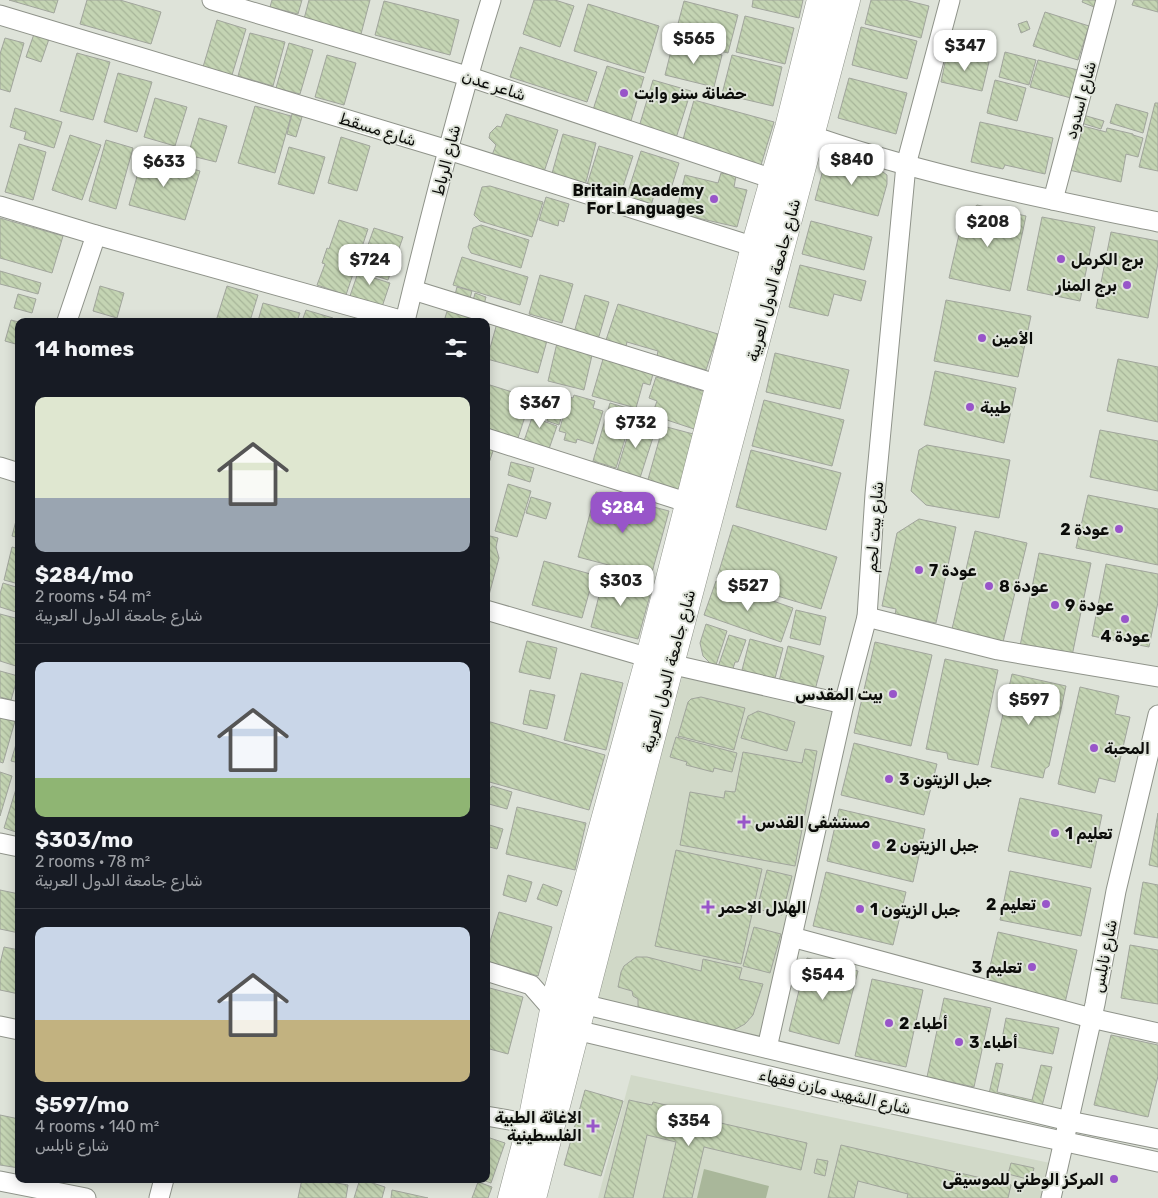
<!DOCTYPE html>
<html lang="en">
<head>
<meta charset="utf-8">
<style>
	body { margin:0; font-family:Rubik,Cairo,sans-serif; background:#20242c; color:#f1f3f6; height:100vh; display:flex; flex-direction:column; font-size:19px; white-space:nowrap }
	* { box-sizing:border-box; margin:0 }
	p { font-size:16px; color:#9ea1a6 }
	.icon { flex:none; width:28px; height:28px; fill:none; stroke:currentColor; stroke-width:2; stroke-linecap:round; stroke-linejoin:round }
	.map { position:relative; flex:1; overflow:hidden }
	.side { position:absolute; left:15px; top:318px; width:475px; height:865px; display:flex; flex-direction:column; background:#171b24; border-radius:10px; box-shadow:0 2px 12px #0003 }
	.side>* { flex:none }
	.price { position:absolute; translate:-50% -42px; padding:0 11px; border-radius:10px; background:#fff; color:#222; font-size:16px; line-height:32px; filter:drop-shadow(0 1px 2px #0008) }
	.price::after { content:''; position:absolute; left:50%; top:30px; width:15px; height:11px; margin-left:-8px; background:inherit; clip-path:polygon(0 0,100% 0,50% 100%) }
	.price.on { background:#9855c9; color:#fff }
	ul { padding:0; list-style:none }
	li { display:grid; align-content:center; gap:10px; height:265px; padding:0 20px }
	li+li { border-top:1px solid #363941 }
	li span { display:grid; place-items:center; height:155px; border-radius:10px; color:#555 }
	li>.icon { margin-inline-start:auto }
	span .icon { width:90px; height:90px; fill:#fffc; stroke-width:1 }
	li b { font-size:21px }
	h2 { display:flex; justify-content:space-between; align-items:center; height:60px; padding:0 20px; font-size:21px }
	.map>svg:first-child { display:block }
	.built { fill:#d1d9c8 }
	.grass { fill:#a9b79a }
	.building { fill:url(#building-back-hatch); stroke:#a1a59c }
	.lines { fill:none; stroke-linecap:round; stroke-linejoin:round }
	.minor-casing { stroke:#8f938a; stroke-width:21 }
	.secondary-casing { stroke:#8f938a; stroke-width:29 }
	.minor { stroke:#fff; stroke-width:19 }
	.secondary { stroke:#fff; stroke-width:28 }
	.poi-dot { fill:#9855c9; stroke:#dee3d9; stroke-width:2 }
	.labels { text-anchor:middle; stroke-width:4; stroke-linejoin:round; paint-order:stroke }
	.street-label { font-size:16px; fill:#0b0c09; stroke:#dee3d9 }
	.poi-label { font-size:16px; font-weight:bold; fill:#0b0c09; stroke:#dee3d9; text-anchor:start }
</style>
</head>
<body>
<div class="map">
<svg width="1158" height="1198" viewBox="0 0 1158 1198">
	<defs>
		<pattern id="building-back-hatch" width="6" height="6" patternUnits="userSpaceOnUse" patternTransform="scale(1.25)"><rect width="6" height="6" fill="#c4d4b3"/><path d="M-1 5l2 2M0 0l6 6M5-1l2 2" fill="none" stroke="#a7b599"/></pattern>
	</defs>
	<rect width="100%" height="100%" fill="#dee3d9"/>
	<g class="built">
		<polygon points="682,677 834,713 756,1052 594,1001 630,874"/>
		<polygon points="631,1075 1050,1163 1041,1198 598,1198"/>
	</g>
	<polygon class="grass" points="704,1169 769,1186 766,1198 697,1198"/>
	<g class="building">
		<polygon points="9,0 58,0 54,13"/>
		<polygon points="87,0 120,0 161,12 151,44 80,24"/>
		<polygon points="272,0 302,0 298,14 270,7"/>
		<polygon points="309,0 370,0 361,34 304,19"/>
		<polygon points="534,0 555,0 574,6 560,47 523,34"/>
		<polygon points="753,0 803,0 799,18 752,7"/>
		<polygon points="871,0 905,0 929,6 921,38 865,24"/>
		<polygon points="1083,0 1097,0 1094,7 1082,2"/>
		<polygon points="1134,0 1158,0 1158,12 1132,5"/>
		<polygon points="384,1 459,20 450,55 375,35"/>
		<polygon points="684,1 738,15 728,53 674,39"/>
		<polygon points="588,4 659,26 645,73 574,51"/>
		<polygon points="1045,12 1089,26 1078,60 1033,46"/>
		<polygon points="745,16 794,28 785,64 736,52"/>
		<polygon points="217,20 246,29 232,75 203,67"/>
		<polygon points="1027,21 1030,29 1021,33 1018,24"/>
		<polygon points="861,27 917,41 907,79 852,65"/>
		<polygon points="250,33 285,42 273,86 238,76"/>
		<polygon points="34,34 49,39 41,62 26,57"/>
		<polygon points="5,38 24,43 10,92 0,89 0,54"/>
		<polygon points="289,43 313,50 300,94 276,88"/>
		<polygon points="673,43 722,55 714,87 665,75"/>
		<polygon points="520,47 597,72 587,102 510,77"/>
		<polygon points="1005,52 1036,60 1029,85 999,77"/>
		<polygon points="77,53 110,62 93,120 60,111"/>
		<polygon points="947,53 989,62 982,91 941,82"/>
		<polygon points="327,55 356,63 344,105 315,97"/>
		<polygon points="732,55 782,67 773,106 722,94"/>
		<polygon points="1038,60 1078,70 1071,98 1030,87"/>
		<polygon points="607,66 644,77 630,124 592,113"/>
		<polygon points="118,73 152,82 137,132 104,122"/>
		<polygon points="849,78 907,93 896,134 838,118"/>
		<polygon points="653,80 691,91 676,138 639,127"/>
		<polygon points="995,80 1026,88 1017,121 987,113"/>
		<polygon points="155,98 187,107 175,146 144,137"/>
		<polygon points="694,100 774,122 761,165 682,143"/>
		<polygon points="1155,103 1158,103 1158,171 1139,167"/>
		<polygon points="1116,104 1148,113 1143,133 1110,123"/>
		<polygon points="255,106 291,116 275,173 238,163"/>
		<polygon points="15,108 62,122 54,148 24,139 26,132 10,127"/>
		<polygon points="292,114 302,117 296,137 287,134"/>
		<polygon points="506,114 558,130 544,172 492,155 496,145 489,138 490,133 497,126 501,127"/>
		<polygon points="1083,115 1104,121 1101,129 1081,123"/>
		<polygon points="199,118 227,126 216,162 188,155"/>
		<polygon points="980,122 1053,138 1045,174 1005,165 1003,169 971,162"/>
		<polygon points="1079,125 1106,132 1107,128 1133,134 1133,135 1143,138 1138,157 1126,154 1121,182 1069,170"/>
		<polygon points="563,134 596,143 585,186 551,177"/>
		<polygon points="70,135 101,145 82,200 52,190"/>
		<polygon points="341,137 370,146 357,191 328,183"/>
		<polygon points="106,140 133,148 116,209 89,201"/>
		<polygon points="19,144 46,152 33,200 5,192"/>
		<polygon points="599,146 633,156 619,199 586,188"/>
		<polygon points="289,147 325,157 314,194 278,184"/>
		<polygon points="641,151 679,163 669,195 655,191 651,206 626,198"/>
		<polygon points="143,155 200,171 185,220 129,205"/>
		<polygon points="839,158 879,169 887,175 887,184 878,216 815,200 824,166 831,160"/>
		<polygon points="721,173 736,176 734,187 747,190 737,227 676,213 685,175 718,183"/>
		<polygon points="490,186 543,202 532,237 480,221 474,215 482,187"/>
		<polygon points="546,197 569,204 564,222 559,220 558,226 539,220"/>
		<polygon points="977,205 1026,216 1010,291 949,278 963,217"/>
		<polygon points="1042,217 1095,227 1080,301 1027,290"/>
		<polygon points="0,218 63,236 52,273 0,258"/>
		<polygon points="339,220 368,229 346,295 317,285 325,264 322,263 327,248 329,249"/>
		<polygon points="811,221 872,237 864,270 802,254"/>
		<polygon points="481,225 529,240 521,268 471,253 468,247 473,228"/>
		<polygon points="374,228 403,237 388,280 376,276 380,265 363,259"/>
		<polygon points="1111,232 1158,241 1158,263 1148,318 1096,308"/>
		<polygon points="462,257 528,277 520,305 453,285"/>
		<polygon points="362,261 379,267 374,278 390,283 382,307 350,296"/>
		<polygon points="800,265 866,281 861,301 834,294 828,316 789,307"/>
		<polygon points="0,271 41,283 38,294 0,284"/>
		<polygon points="540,275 573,284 562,323 529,314"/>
		<polygon points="100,286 124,293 117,318 93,311"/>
		<polygon points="227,286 258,295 250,321 216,321"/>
		<polygon points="457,287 472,291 469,302 454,298"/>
		<polygon points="475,293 486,297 483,308 472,305"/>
		<polygon points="18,294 36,299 32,313 14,308"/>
		<polygon points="585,295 609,302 597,343 573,336"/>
		<polygon points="946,300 1031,316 1018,377 934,361"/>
		<polygon points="263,303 300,313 297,321 258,321"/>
		<polygon points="618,304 718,334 706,370 657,356 658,351 627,342 626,346 606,340"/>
		<polygon points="449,305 491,317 486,334 486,321 444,321"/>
		<polygon points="306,310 333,318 332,321 302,321"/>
		<polygon points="11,320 19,322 19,345 5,341"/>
		<polygon points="497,323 548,337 538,373 487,359"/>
		<polygon points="557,343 593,351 584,390 548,381"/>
		<polygon points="775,353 849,370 840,409 766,392"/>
		<polygon points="603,359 653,374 650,385 643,383 636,408 592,396"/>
		<polygon points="1118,359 1158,367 1158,422 1107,411"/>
		<polygon points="935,371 1016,388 1004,443 924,425"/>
		<polygon points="656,377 709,393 697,430 652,415 657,401 649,398"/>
		<polygon points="490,385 531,398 518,438 486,428 486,397"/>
		<polygon points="574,395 595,401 593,408 603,411 593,444 577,439 576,443 564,440 566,433 559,431 569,397 573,398"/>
		<polygon points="764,400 844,420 832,466 752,446"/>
		<polygon points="537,403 548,406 543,421 557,426 549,449 524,441"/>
		<polygon points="610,403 634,410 616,468 593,461"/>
		<polygon points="550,412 562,415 559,425 547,421"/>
		<polygon points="633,418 657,425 639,481 616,474"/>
		<polygon points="663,426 697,435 681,492 647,483"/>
		<polygon points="1100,430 1158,441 1158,491 1090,477"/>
		<polygon points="927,445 1010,460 999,518 926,505 911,491 919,450"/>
		<polygon points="486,446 494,448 486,472"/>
		<polygon points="751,450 841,473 826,530 736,507"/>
		<polygon points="511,462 534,468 530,482 508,475"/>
		<polygon points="508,484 531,491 517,537 495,531"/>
		<polygon points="596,492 669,511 651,576 578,557"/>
		<polygon points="1088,495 1158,509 1158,565 1076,548"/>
		<polygon points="531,497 551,503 546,519 526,513"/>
		<polygon points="19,509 19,538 12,536"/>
		<polygon points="919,519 956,527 936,623 895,615 896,609 882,606 897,533"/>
		<polygon points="733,525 837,557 821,609 717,578"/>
		<polygon points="975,531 1027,543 1003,642 952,629"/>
		<polygon points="486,535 498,538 496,547 499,558 489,595 486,599"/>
		<polygon points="12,547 19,549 19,584 4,580"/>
		<polygon points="1039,553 1091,563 1072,656 1020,646"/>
		<polygon points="544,561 594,575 582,618 532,605"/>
		<polygon points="1106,564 1158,574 1158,602 1149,647 1092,636"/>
		<polygon points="604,576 652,588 638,639 591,627"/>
		<polygon points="716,581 793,608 781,642 704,615"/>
		<polygon points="3,583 19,588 19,613 0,607 0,594"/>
		<polygon points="796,610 826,617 820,645 790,638"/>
		<polygon points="0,614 19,619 19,667 0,661"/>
		<polygon points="706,624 727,631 716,665 710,663 703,656 700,643"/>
		<polygon points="729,635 746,640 738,662 735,662 732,672 718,667"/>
		<polygon points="750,639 783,648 774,682 741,674"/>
		<polygon points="527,641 557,648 550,679 519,672"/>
		<polygon points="875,642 932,655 911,746 854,733"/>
		<polygon points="788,646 824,656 814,694 778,685"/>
		<polygon points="945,659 998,670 978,765 948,759 947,753 926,749"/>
		<polygon points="0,671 18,676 11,700 0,697"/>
		<polygon points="581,673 623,683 606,750 564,740"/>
		<polygon points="1012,674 1066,686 1049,766 1045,769 1043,778 991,767"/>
		<polygon points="1080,687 1119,696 1115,714 1130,717 1115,782 1099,778 1095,793 1058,784"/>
		<polygon points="530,690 555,695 547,729 523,724"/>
		<polygon points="701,697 745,708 734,750 678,736 688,702 691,699"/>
		<polygon points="758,711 795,722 787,751 741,738 748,716"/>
		<polygon points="0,717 15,721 3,763 0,762"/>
		<polygon points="487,721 605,755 589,810 486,781"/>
		<polygon points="19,734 19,763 11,761"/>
		<polygon points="676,737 737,753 732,772 714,768 713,772 686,765 687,762 670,757"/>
		<polygon points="854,743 937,764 924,815 841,795"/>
		<polygon points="805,749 817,751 795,866 680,845 690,792 724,798 725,791 735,792 743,752 802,763"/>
		<polygon points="0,772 12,776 0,816"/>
		<polygon points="19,779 19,833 4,828"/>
		<polygon points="492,786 512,792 507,809 489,804 486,813 486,787 491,788"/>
		<polygon points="1020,798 1102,815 1091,868 1008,851"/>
		<polygon points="517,807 586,823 575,870 506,854"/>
		<polygon points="839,809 925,829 913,882 827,861"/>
		<polygon points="1158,813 1158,867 1149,865"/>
		<polygon points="486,824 503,829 497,849 486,846"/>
		<polygon points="676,850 762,869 741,964 655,946"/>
		<polygon points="767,870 792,876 782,915 757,909"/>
		<polygon points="1010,871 1091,888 1081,936 1000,920"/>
		<polygon points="826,872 906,892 893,945 813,926"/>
		<polygon points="508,875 532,882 526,902 503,895"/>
		<polygon points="1143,882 1158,885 1158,938 1134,934"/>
		<polygon points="543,884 562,891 557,906 537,899"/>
		<polygon points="0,890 19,894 19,933 0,929"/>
		<polygon points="499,912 552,927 538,976 486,961 486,955"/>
		<polygon points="754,927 781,934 770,973 743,966"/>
		<polygon points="998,932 1077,950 1065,1003 986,984"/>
		<polygon points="1130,945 1158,950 1158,1004 1121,998"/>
		<polygon points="4,947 19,950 19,994 0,990 0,964"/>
		<polygon points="636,957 647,957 701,971 703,959 742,968 739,979 763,984 753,1015 745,1024 732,1031 638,1009 638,999 633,996 632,991 618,987 621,972 624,966"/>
		<polygon points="807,958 858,971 839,1044 789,1031"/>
		<polygon points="872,979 923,990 906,1067 855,1056"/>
		<polygon points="486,987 523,997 508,1054 486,1048"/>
		<polygon points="944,998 991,1008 974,1087 927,1077"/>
		<polygon points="1006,1018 1059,1028 1053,1054 1001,1044"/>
		<polygon points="1111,1035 1158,1045 1158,1076 1148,1117 1094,1105"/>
		<polygon points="996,1063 1003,1064 997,1092 1032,1100 1041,1065 1052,1067 1041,1110 988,1098"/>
		<polygon points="585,1090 623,1101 601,1176 564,1165"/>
		<polygon points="629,1100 652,1105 653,1102 696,1112 695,1117 807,1143 801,1170 704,1147 692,1198 663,1198 676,1142 647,1135 633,1198 604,1198"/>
		<polygon points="0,1115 19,1119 19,1168 0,1165"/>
		<polygon points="487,1137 505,1143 491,1183 479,1179 486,1179"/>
		<polygon points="841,1145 1011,1185 1008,1198 907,1198 908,1194 858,1181 854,1198 828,1198"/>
		<polygon points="817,1159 828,1161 825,1176 814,1173"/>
		<polygon points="1011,1163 1034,1168 1031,1180 1008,1174"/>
		<polygon points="302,1179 315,1179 348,1185 346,1198 298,1198"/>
		<polygon points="360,1179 385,1187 382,1198 354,1198"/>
		<polygon points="478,1182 492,1187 488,1198 472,1198"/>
		<polygon points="392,1190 428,1198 391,1198"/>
	</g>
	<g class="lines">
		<defs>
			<g id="minor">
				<polyline points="212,0 467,76 773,179"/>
				<polyline points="0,15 448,150 755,247"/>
				<path d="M798,131C915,173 1037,197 1158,222"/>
				<polyline points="1053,200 1106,0"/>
				<polyline points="0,206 96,235 404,321"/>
				<polyline points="413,290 719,385"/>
				<polyline points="67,321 96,235"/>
				<path d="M405,321C431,213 458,106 491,0"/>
				<polyline points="486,438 689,503"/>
				<polyline points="0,467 19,473"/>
				<polyline points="486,610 670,664 844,704"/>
				<polyline points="867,617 998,650 1158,677"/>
				<polyline points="0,708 19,712"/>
				<polyline points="0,843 19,847"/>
				<polyline points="792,937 1091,1018 1158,1033"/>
				<polyline points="486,971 531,985 558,1016 576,1030 824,1089 1158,1162"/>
				<polyline points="570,1001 1069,1121 1158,1139"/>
				<polyline points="0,1026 19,1030"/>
				<polyline points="767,1048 844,704 867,617 875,494 906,165 950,0"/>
				<polyline points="486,1116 526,1123"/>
				<polyline points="0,1181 86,1198"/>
				<polyline points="159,1198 164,1179"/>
				<polyline points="1051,1198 1095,1004 1116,891 1158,715"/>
			</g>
			<g id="secondary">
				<polyline points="512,1198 532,1122 557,995 650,657 755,247 789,128 821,0"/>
				<polyline points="532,1198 670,664 846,0"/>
			</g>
		</defs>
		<use href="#minor" class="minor-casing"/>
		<use href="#secondary" class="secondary-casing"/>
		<use href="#minor" class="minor"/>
		<use href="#secondary" class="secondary"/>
	</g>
	<g class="poi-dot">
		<circle cx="624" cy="93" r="5"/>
		<circle cx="714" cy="199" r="5"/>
		<circle cx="1061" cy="259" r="5"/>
		<circle cx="1127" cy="285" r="5"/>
		<circle cx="982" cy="338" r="5"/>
		<circle cx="970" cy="407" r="5"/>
		<circle cx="1119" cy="529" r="5"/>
		<circle cx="919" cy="570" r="5"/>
		<circle cx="989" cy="586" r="5"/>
		<circle cx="1055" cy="605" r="5"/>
		<circle cx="1125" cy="619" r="5"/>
		<circle cx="893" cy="694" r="5"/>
		<circle cx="1094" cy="748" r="5"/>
		<circle cx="889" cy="779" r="5"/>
		<path d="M741.5 814.5h5v5h5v5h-5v5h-5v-5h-5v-5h5z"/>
		<circle cx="1055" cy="833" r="5"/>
		<circle cx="876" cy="845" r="5"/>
		<circle cx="1046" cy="904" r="5"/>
		<path d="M705.5 899.5h5v5h5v5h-5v5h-5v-5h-5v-5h5z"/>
		<circle cx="860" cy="909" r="5"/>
		<circle cx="1032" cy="967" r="5"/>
		<circle cx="889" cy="1023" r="5"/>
		<circle cx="959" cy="1042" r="5"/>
		<path d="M590.5 1118.5h5v5h5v5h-5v5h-5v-5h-5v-5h5z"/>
		<circle cx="1114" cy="1179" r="5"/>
	</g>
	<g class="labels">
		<g class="street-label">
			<text transform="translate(494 85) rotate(18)" y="6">شاعر عدن</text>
			<text transform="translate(1080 100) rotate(-75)" y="6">شارع اسدود</text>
			<text transform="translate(378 129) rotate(17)" y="6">شارع مسقط</text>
			<text transform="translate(446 160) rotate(-76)" y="6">شارع الرباط</text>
			<text transform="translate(773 280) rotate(-75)" y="6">شارع جامعة الدول العربية</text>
			<text transform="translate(874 527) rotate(-86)" y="6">شارع بيت لحم</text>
			<text transform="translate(668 671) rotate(-75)" y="6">شارع جامعة الدول العربية</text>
			<text transform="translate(1104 956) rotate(-79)" y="6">شارع نابلس</text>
			<text transform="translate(835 1091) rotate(13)" y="6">شارع الشهيد مازن فقهاء</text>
		</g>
		<g class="poi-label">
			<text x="634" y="99">حضانة سنو وايت</text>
			<text x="704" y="196" text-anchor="end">Britain Academy<tspan x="704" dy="18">For Languages</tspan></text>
			<text x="1071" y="265">برج الكرمل</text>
			<text x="1117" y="291" text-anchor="end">برج المنار</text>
			<text x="992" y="344">الأمين</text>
			<text x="980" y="413">طيبة</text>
			<text x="1109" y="535" text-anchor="end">عودة 2</text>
			<text x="929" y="576">عودة 7</text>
			<text x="999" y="592">عودة 8</text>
			<text x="1065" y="611">عودة 9</text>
			<text x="1125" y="642" text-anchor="middle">عودة 4</text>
			<text x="883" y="700" text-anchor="end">بيت المقدس</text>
			<text x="1104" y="754">المحبة</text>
			<text x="899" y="785">جبل الزيتون 3</text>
			<text x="755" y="828">مستشفى القدس</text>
			<text x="1065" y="839">تعليم 1</text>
			<text x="886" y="851">جبل الزيتون 2</text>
			<text x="1036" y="910" text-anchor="end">تعليم 2</text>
			<text x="719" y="913">الهلال الاحمر</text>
			<text x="870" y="915">جبل الزيتون 1</text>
			<text x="1022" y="973" text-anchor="end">تعليم 3</text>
			<text x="899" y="1029">أطباء 2</text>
			<text x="969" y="1048">أطباء 3</text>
			<text x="582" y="1123" text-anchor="end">الاغاثة الطبية<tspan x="582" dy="18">الفلسطينية</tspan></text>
			<text x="1104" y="1185" text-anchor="end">المركز الوطني للموسيقى</text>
		</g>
	</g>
</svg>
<b class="price" style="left:694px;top:65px">$565</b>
<b class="price" style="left:965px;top:72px">$347</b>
<b class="price" style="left:852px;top:186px">$840</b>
<b class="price" style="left:164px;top:188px">$633</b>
<b class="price" style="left:988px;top:248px">$208</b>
<b class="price" style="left:370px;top:286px">$724</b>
<b class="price" style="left:540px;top:429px">$367</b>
<b class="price" style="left:636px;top:449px">$732</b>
<b class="price on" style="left:623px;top:534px">$284</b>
<b class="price" style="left:621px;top:607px">$303</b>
<b class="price" style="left:748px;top:612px">$527</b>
<b class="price" style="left:1029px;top:726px">$597</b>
<b class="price" style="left:823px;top:1001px">$544</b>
<b class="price" style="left:689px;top:1147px">$354</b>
<section class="side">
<h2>14 homes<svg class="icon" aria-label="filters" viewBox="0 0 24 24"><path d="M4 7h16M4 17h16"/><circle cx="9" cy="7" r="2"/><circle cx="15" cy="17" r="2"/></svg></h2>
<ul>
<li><span style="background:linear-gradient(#dfe7d0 65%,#9aa5b1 0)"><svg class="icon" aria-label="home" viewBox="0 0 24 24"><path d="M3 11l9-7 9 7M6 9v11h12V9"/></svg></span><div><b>$284/mo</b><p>2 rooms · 54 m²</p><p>شارع جامعة الدول العربية</p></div></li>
<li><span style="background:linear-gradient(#c9d6e8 75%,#8fb573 0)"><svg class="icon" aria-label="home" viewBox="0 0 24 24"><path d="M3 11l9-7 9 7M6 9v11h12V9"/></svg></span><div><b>$303/mo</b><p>2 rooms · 78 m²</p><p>شارع جامعة الدول العربية</p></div></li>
<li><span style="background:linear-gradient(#c9d6e8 60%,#c2b280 0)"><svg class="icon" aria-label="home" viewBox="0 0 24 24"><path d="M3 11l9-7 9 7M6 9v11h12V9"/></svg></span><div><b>$597/mo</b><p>4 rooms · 140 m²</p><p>شارع نابلس</p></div></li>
</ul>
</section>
</div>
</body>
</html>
